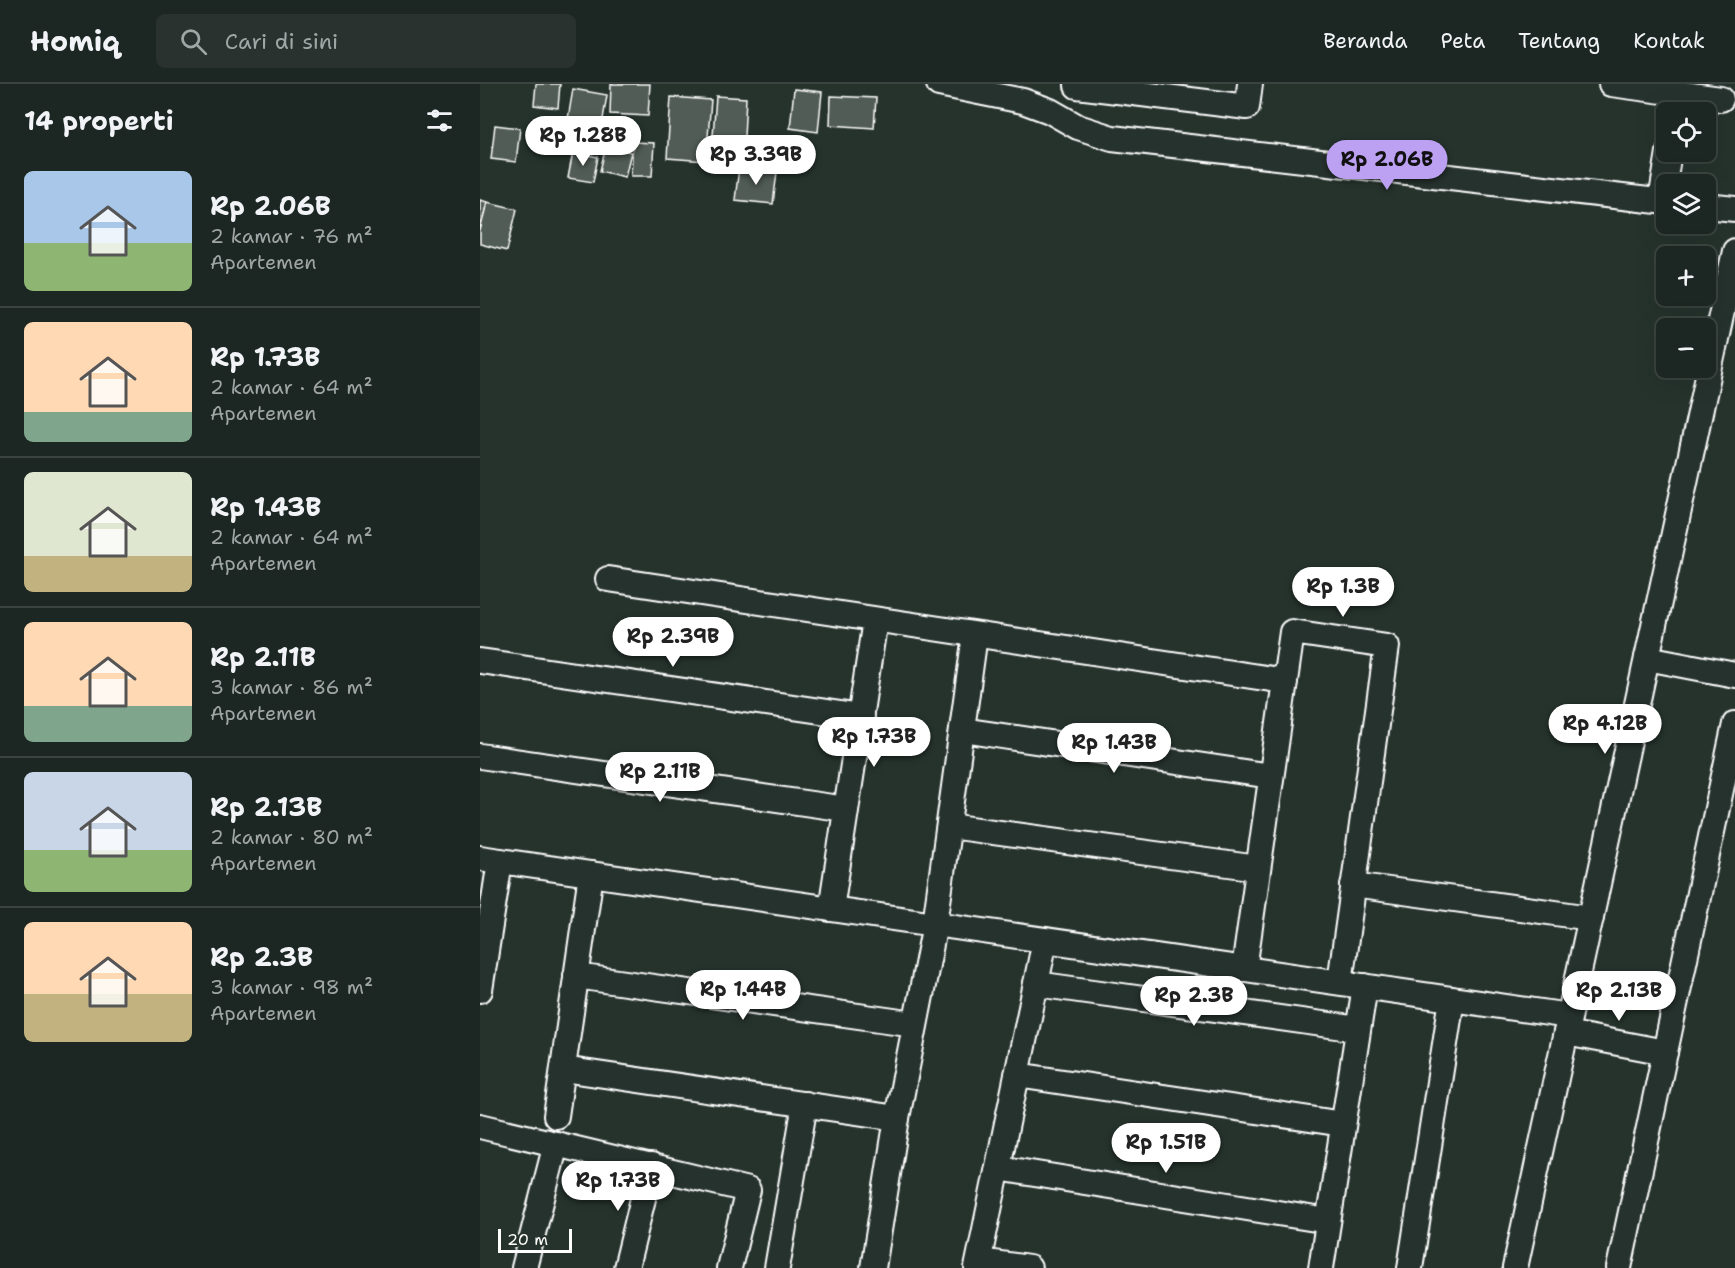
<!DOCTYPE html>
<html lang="id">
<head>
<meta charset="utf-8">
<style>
	body { margin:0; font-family:"Shantell Sans",sans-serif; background:#29322f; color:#f1f3f6; height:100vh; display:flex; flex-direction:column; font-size:22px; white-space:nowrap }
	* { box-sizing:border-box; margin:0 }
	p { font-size:20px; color:#a0a5a5 }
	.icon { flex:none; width:33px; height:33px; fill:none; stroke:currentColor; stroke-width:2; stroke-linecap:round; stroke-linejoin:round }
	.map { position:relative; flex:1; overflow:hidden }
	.sheet { display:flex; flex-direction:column; background:#1c2622; width:480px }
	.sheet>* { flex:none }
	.fabs { position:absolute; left:1176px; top:18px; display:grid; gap:12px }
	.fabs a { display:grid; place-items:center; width:60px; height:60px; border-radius:9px; background:#1c2622; box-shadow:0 6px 24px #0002,0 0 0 2px #3a4340; font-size:30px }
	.scale { position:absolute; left:18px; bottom:15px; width:74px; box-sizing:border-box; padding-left:6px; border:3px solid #fff; border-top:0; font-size:16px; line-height:21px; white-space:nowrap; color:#fff; -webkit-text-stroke:4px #26332d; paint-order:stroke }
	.price { position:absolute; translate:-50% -51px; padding:0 14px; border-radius:21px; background:#fff; color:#222; font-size:20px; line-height:39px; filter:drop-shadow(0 2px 3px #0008) }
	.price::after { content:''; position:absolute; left:50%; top:36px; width:18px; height:14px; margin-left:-9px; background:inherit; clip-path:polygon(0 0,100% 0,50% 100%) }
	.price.on { background:#bca0f2; color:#111 }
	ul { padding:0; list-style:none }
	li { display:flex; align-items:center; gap:18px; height:150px; padding:0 24px }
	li+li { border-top:2px solid #3a4340 }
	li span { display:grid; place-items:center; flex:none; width:168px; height:120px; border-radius:9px; color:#555 }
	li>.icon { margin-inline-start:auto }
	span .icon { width:72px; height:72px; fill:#fffc; stroke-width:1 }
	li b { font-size:26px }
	h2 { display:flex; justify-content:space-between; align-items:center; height:72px; padding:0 24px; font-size:26px }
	header { display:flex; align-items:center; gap:36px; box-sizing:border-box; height:84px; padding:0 30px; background:#1c2622; border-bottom:2px solid #3a4340 }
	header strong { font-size:28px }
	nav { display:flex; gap:33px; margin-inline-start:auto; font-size:21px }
	.search { width:420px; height:54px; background:#29322f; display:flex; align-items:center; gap:15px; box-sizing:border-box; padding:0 21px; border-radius:9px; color:#a0a5a5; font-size:22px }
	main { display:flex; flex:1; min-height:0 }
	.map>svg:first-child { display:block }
	.building { fill:#515c57; stroke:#fff; stroke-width:1.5 }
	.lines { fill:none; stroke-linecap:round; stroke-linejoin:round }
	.street-casing { stroke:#fff; stroke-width:28 }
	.street { stroke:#26332d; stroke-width:24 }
</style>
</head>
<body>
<header>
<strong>Homiq</strong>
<div class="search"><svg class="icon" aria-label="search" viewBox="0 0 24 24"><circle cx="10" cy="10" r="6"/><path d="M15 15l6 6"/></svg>Cari di sini</div>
<nav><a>Beranda</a><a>Peta</a><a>Tentang</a><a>Kontak</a></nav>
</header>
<main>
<section class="sheet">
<h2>14 properti<svg class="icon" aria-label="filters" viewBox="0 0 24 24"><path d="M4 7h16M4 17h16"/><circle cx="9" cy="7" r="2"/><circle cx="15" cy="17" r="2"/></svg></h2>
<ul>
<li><span style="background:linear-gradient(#a9c7e8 60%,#8fb573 0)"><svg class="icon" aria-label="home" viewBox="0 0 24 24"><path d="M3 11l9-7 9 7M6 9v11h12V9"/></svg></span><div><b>Rp 2.06B</b><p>2 kamar · 76 m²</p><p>Apartemen</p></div></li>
<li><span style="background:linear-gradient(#ffd9b3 75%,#7fa58c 0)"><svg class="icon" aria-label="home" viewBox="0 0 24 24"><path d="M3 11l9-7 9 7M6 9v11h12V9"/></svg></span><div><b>Rp 1.73B</b><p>2 kamar · 64 m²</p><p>Apartemen</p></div></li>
<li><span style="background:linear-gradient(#dfe7d0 70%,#c2b280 0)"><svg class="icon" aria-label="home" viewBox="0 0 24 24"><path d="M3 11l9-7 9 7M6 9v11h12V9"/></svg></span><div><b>Rp 1.43B</b><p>2 kamar · 64 m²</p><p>Apartemen</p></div></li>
<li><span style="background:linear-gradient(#ffd9b3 70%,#7fa58c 0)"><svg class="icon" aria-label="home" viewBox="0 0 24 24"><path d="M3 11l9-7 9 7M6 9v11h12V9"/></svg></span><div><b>Rp 2.11B</b><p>3 kamar · 86 m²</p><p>Apartemen</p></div></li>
<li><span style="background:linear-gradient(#c9d6e8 65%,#8fb573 0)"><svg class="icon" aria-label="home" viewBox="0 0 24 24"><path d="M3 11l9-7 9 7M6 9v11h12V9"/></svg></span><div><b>Rp 2.13B</b><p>2 kamar · 80 m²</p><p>Apartemen</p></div></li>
<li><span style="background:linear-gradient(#ffd9b3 60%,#c2b280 0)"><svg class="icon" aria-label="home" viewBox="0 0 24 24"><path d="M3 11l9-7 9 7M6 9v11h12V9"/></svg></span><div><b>Rp 2.3B</b><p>3 kamar · 98 m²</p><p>Apartemen</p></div></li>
</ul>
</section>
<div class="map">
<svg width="1255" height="1184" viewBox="0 0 1255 1184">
	<rect width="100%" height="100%" fill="#26332d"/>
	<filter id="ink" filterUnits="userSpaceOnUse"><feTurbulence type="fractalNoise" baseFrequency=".0167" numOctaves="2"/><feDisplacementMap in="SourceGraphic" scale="12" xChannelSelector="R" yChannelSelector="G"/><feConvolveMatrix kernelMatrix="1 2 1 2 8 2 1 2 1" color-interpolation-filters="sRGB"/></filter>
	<g filter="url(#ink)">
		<g class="building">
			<polygon points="56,0 80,0 78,24 54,21"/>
			<polygon points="131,0 170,0 168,32 130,30"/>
			<polygon points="93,5 127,11 122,41 88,35"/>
			<polygon points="314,5 342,8 338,48 310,44"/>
			<polygon points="236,12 266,14 264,53 233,52"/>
			<polygon points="351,12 396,14 394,44 350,41"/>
			<polygon points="191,13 231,16 226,77 187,74"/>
			<polygon points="88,35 122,41 119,57 85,52"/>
			<polygon points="15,41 40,44 36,78 11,75"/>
			<polygon points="153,58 174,59 172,92 151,92"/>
			<polygon points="126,62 151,68 145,93 120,87"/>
			<polygon points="93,68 118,73 113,98 88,94"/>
			<polygon points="259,83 297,88 293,120 255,116"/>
			<polygon points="0,116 7,118 0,148"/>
			<polygon points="7,118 37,125 27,167 0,160 0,147"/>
		</g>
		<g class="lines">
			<defs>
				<g id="street">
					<polyline points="459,0 543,17 570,27 598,43 632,54 1186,118"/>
					<polyline points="597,0 597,2 767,23 770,0"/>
					<polyline points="1131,0 1241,15"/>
					<polyline points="1181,117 1189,68"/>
					<polyline points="1226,122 1255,125"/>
					<polyline points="128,495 805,597"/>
					<polyline points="1167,574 1255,591"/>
					<polyline points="0,577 381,633"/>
					<polyline points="482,646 791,692"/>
					<polyline points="0,672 366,725"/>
					<polyline points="469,742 778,784"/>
					<polyline points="0,774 1089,932"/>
					<polyline points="873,801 1111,834"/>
					<polyline points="351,825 395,536"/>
					<polyline points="764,885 812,548 907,562 860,898"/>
					<polyline points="96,892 435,940"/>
					<polyline points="556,900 878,945"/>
					<polyline points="0,906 20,777"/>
					<polyline points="1086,949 1185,968"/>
					<polyline points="83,985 417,1034"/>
					<polyline points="537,991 863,1040"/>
					<polyline points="76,1032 111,790"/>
					<polyline points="0,1042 268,1106 249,1184"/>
					<polyline points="518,1084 848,1137"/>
					<polyline points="499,1177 549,1184"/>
					<polyline points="44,1184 76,1060"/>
					<polyline points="146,1184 171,1082"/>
					<polyline points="297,1184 325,1020"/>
					<polyline points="393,1184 417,1034 455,840 495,551"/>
					<polyline points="497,1184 565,856"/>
					<polyline points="841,1184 885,902"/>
					<polyline points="930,1184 972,915"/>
					<polyline points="1035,1184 1255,167"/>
					<polyline points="1139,1184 1255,640"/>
				</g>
			</defs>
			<use href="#street" class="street-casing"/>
			<use href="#street" class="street"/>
		</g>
	</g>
</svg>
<div class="fabs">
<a><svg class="icon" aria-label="locate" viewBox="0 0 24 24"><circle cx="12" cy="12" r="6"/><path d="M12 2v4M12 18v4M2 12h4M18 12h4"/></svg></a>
<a><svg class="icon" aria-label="layers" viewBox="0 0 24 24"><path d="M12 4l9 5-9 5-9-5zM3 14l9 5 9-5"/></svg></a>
<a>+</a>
<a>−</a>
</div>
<div class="scale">20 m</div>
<b class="price" style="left:103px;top:83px">Rp 1.28B</b>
<b class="price" style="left:276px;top:102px">Rp 3.39B</b>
<b class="price on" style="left:907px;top:107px">Rp 2.06B</b>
<b class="price" style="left:863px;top:534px">Rp 1.3B</b>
<b class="price" style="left:193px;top:584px">Rp 2.39B</b>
<b class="price" style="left:1125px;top:671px">Rp 4.12B</b>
<b class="price" style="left:394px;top:684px">Rp 1.73B</b>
<b class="price" style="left:634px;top:690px">Rp 1.43B</b>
<b class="price" style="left:180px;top:719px">Rp 2.11B</b>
<b class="price" style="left:263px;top:937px">Rp 1.44B</b>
<b class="price" style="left:1139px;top:938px">Rp 2.13B</b>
<b class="price" style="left:714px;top:943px">Rp 2.3B</b>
<b class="price" style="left:686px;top:1090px">Rp 1.51B</b>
<b class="price" style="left:138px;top:1128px">Rp 1.73B</b>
</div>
</main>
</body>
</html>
